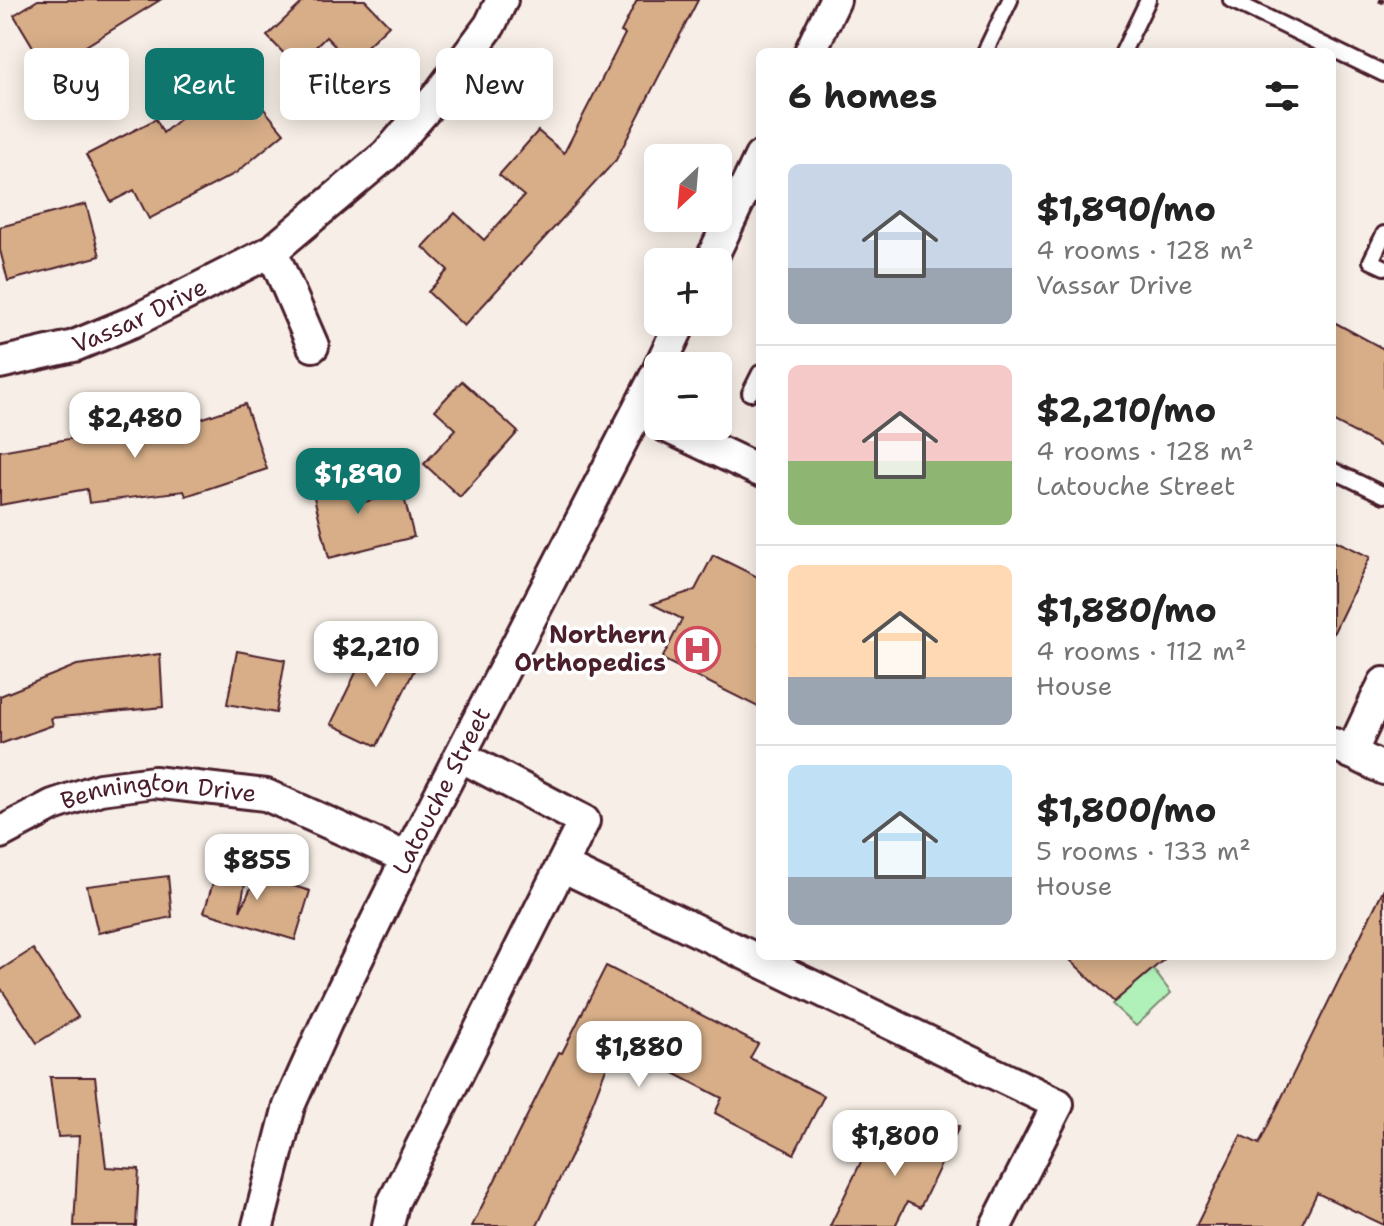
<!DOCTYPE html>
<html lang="en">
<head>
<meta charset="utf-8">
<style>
	body { margin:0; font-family:"Shantell Sans",sans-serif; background:#f2f2f2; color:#222; height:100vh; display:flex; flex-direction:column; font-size:30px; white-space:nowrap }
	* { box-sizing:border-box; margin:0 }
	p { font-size:26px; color:#767676 }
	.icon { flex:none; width:44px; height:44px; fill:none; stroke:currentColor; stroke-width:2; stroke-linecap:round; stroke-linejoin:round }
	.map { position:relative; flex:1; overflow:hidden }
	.details { position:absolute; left:756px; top:48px; width:580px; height:912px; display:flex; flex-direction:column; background:#fff; border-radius:12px; box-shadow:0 4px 20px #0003 }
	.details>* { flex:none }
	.guide { position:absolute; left:24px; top:48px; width:612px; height:72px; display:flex; gap:16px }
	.needle { width:52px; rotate:206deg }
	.fabs { position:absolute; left:644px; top:144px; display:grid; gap:16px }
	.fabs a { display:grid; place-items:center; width:88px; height:88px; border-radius:12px; background:#fff; box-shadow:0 4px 20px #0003; font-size:40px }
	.price { position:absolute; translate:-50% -68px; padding:0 18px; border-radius:16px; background:#fff; color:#222; font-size:26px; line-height:52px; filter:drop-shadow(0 2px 4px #0008) }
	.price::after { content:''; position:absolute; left:50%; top:48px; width:24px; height:18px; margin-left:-12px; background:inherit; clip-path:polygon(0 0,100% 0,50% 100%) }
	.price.active { background:#0f766e; color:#fff }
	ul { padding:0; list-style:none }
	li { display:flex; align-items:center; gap:24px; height:200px; padding:0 32px }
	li+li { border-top:2px solid #e0e0e0 }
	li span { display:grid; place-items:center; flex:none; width:224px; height:160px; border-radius:12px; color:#555 }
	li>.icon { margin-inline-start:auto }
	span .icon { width:96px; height:96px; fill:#fffc; stroke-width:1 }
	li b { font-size:34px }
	h2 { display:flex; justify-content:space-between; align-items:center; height:96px; padding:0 32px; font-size:34px }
	.tag { padding:0 28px; border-radius:12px; background:#fff; box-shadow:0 4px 20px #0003; font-size:28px; line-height:72px }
	.tag.active { background:#0f766e; color:#fff }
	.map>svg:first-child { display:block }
	.green { fill:#b0f1b9; stroke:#7d8872; stroke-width:2 }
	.building { fill:#d7ae88; stroke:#4a1f2b; stroke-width:2 }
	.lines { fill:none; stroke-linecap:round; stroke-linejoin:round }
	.lane-casing { stroke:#4a1f2b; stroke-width:20 }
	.street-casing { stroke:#4a1f2b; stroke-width:36 }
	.path { stroke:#4a1f2b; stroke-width:5; stroke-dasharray:8 6; stroke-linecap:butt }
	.lane { stroke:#fff; stroke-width:14 }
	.street { stroke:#fff; stroke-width:30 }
	.labels { text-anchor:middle; stroke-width:7; stroke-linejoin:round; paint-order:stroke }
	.street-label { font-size:24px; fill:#4a1f2b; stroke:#fff }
	.poi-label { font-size:24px; font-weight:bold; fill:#4a1f2b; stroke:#fff; text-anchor:end }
</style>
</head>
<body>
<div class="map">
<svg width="1384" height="1226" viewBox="0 0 1384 1226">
	<rect width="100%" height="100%" fill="#f7efe7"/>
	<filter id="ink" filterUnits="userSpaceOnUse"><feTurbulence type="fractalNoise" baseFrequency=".0125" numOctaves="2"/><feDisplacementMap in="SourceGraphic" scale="16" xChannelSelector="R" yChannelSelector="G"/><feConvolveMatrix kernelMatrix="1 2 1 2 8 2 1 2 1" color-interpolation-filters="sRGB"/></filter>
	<g filter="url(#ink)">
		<polygon class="green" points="1153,969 1171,993 1136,1026 1112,1004"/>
		<g class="building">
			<polygon points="38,0 160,0 47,70 14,15"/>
			<polygon points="305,0 365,0 389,25 350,62 326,37 296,66 267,36"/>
			<polygon points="637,0 698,0 616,160 464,326 428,292 448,270 423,247 455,213 484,240 524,196 499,175 538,131 564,153 625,34 621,32"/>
			<polygon points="234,73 284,133 236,173 149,219 134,190 111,202 86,155 156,119 163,133"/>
			<polygon points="86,204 100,256 8,281 0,250 0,227"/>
			<polygon points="1332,321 1384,349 1384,448 1332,421"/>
			<polygon points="462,381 518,432 460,497 424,464 456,429 435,410"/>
			<polygon points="245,404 267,469 186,496 184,491 89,503 87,489 0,505 0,451 80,437 78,423 138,416 141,439"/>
			<polygon points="357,469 364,502 403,493 414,537 329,558 310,481"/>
			<polygon points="1332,539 1370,557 1332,636"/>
			<polygon points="713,555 760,578 760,708 662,659 682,619 652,604 695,590"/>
			<polygon points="376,631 422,654 377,746 331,724"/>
			<polygon points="237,651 285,660 276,713 227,704"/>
			<polygon points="160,654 163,707 51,718 53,725 0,744 0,696 77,665"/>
			<polygon points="219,863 247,872 240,911 257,875 310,891 295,940 204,912"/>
			<polygon points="168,876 172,917 98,933 87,886"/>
			<polygon points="1384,888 1384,1225 1317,1193 1301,1226 1196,1226 1241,1135 1259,1144"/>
			<polygon points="33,949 78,1017 37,1043 0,987 0,970"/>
			<polygon points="1066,956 1168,956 1114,1002"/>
			<polygon points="606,966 758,1044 750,1058 824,1096 794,1154 715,1113 722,1098 616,1043 576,1145 537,1226 472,1226 559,1052 562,1053"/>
			<polygon points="50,1077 95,1077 106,1167 139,1169 136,1226 74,1226 79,1136 58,1137"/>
			<polygon points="930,1113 959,1127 920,1208 907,1202 895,1226 830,1226 872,1139 909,1157"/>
		</g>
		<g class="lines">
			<defs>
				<g id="lane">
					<polyline points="1231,0 1384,74"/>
					<polyline points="985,52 1010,0"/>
					<polyline points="1123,52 1148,0"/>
					<polyline points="1384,234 1371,261 1384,267"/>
					<polyline points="750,393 760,373"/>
					<polyline points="1332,470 1384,495"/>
				</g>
				<g id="street">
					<polyline points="810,52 835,0"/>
					<polyline points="272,251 313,346"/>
					<polyline points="710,262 760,157"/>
					<path id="s1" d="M0,363L74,346L132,322L272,251L386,155L438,95L490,25L502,0"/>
					<polyline points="660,366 681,322"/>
					<polyline points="665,426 760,471"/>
					<polyline points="1334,744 1384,769"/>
					<polyline points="1351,753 1384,683"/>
					<path id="s2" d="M0,833L53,805L100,789L154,782L266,795L407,858"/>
					<polyline points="562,866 1058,1104 996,1226"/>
					<path id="s3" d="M258,1226L289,1106L327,1021L407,858L658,371"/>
					<polyline points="388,1226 393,1203 584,821 460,756"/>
				</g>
			</defs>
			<use href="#lane" class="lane-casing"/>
			<use href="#street" class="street-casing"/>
			<polyline class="path" points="1379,0 1384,2"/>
			<use href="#lane" class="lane"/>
			<use href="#street" class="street"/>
		</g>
	</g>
	<defs>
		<symbol id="hospital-ring" viewBox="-11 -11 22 22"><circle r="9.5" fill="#fff" stroke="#d1495b" stroke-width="1.5"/><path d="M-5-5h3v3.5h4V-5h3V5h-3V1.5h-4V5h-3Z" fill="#d1495b"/></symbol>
	</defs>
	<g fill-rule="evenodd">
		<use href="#hospital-ring" x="672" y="624" width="51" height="51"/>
	</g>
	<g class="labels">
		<g class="street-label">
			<text dy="8" stroke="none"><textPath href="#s1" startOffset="148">Vassar Drive</textPath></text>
			<text dy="8" stroke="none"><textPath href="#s3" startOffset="474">Latouche Street</textPath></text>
			<text dy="8" stroke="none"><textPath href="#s2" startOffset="168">Bennington Drive</textPath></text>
		</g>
		<g class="poi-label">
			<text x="666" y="643">Northern<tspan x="666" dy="28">Orthopedics</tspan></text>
		</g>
	</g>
</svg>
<div class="fabs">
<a><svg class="needle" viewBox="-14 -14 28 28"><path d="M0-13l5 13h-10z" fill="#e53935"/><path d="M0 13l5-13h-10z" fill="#767676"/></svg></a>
<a>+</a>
<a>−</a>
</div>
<b class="price" style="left:135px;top:460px">$2,480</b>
<b class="price active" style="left:358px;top:516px">$1,890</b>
<b class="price" style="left:376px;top:689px">$2,210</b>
<b class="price" style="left:257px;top:902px">$855</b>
<b class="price" style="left:639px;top:1089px">$1,880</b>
<b class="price" style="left:895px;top:1178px">$1,800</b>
<div class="guide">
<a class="tag">Buy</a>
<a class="tag active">Rent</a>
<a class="tag">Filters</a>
<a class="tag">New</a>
</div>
<section class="details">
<h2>6 homes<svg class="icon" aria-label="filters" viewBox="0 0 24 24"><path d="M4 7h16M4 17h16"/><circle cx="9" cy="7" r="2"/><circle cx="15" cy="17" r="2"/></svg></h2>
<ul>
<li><span style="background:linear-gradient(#c9d6e8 65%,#9aa5b1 0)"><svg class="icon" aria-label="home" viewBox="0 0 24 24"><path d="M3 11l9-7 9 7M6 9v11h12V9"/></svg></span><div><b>$1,890/mo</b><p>4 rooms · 128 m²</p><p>Vassar Drive</p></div></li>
<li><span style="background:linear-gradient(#f6c9c9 60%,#8fb573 0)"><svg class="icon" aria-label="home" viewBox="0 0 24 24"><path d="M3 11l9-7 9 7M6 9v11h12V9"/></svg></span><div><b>$2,210/mo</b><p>4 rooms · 128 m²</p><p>Latouche Street</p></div></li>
<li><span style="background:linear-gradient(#ffd9b3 70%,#9aa5b1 0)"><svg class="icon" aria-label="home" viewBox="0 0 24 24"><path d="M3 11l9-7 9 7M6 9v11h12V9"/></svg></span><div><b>$1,880/mo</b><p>4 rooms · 112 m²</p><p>House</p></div></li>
<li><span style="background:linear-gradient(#bfe0f5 70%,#9aa5b1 0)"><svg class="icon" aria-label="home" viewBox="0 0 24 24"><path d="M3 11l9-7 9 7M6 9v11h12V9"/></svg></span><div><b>$1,800/mo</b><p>5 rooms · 133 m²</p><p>House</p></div></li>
</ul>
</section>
</div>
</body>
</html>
